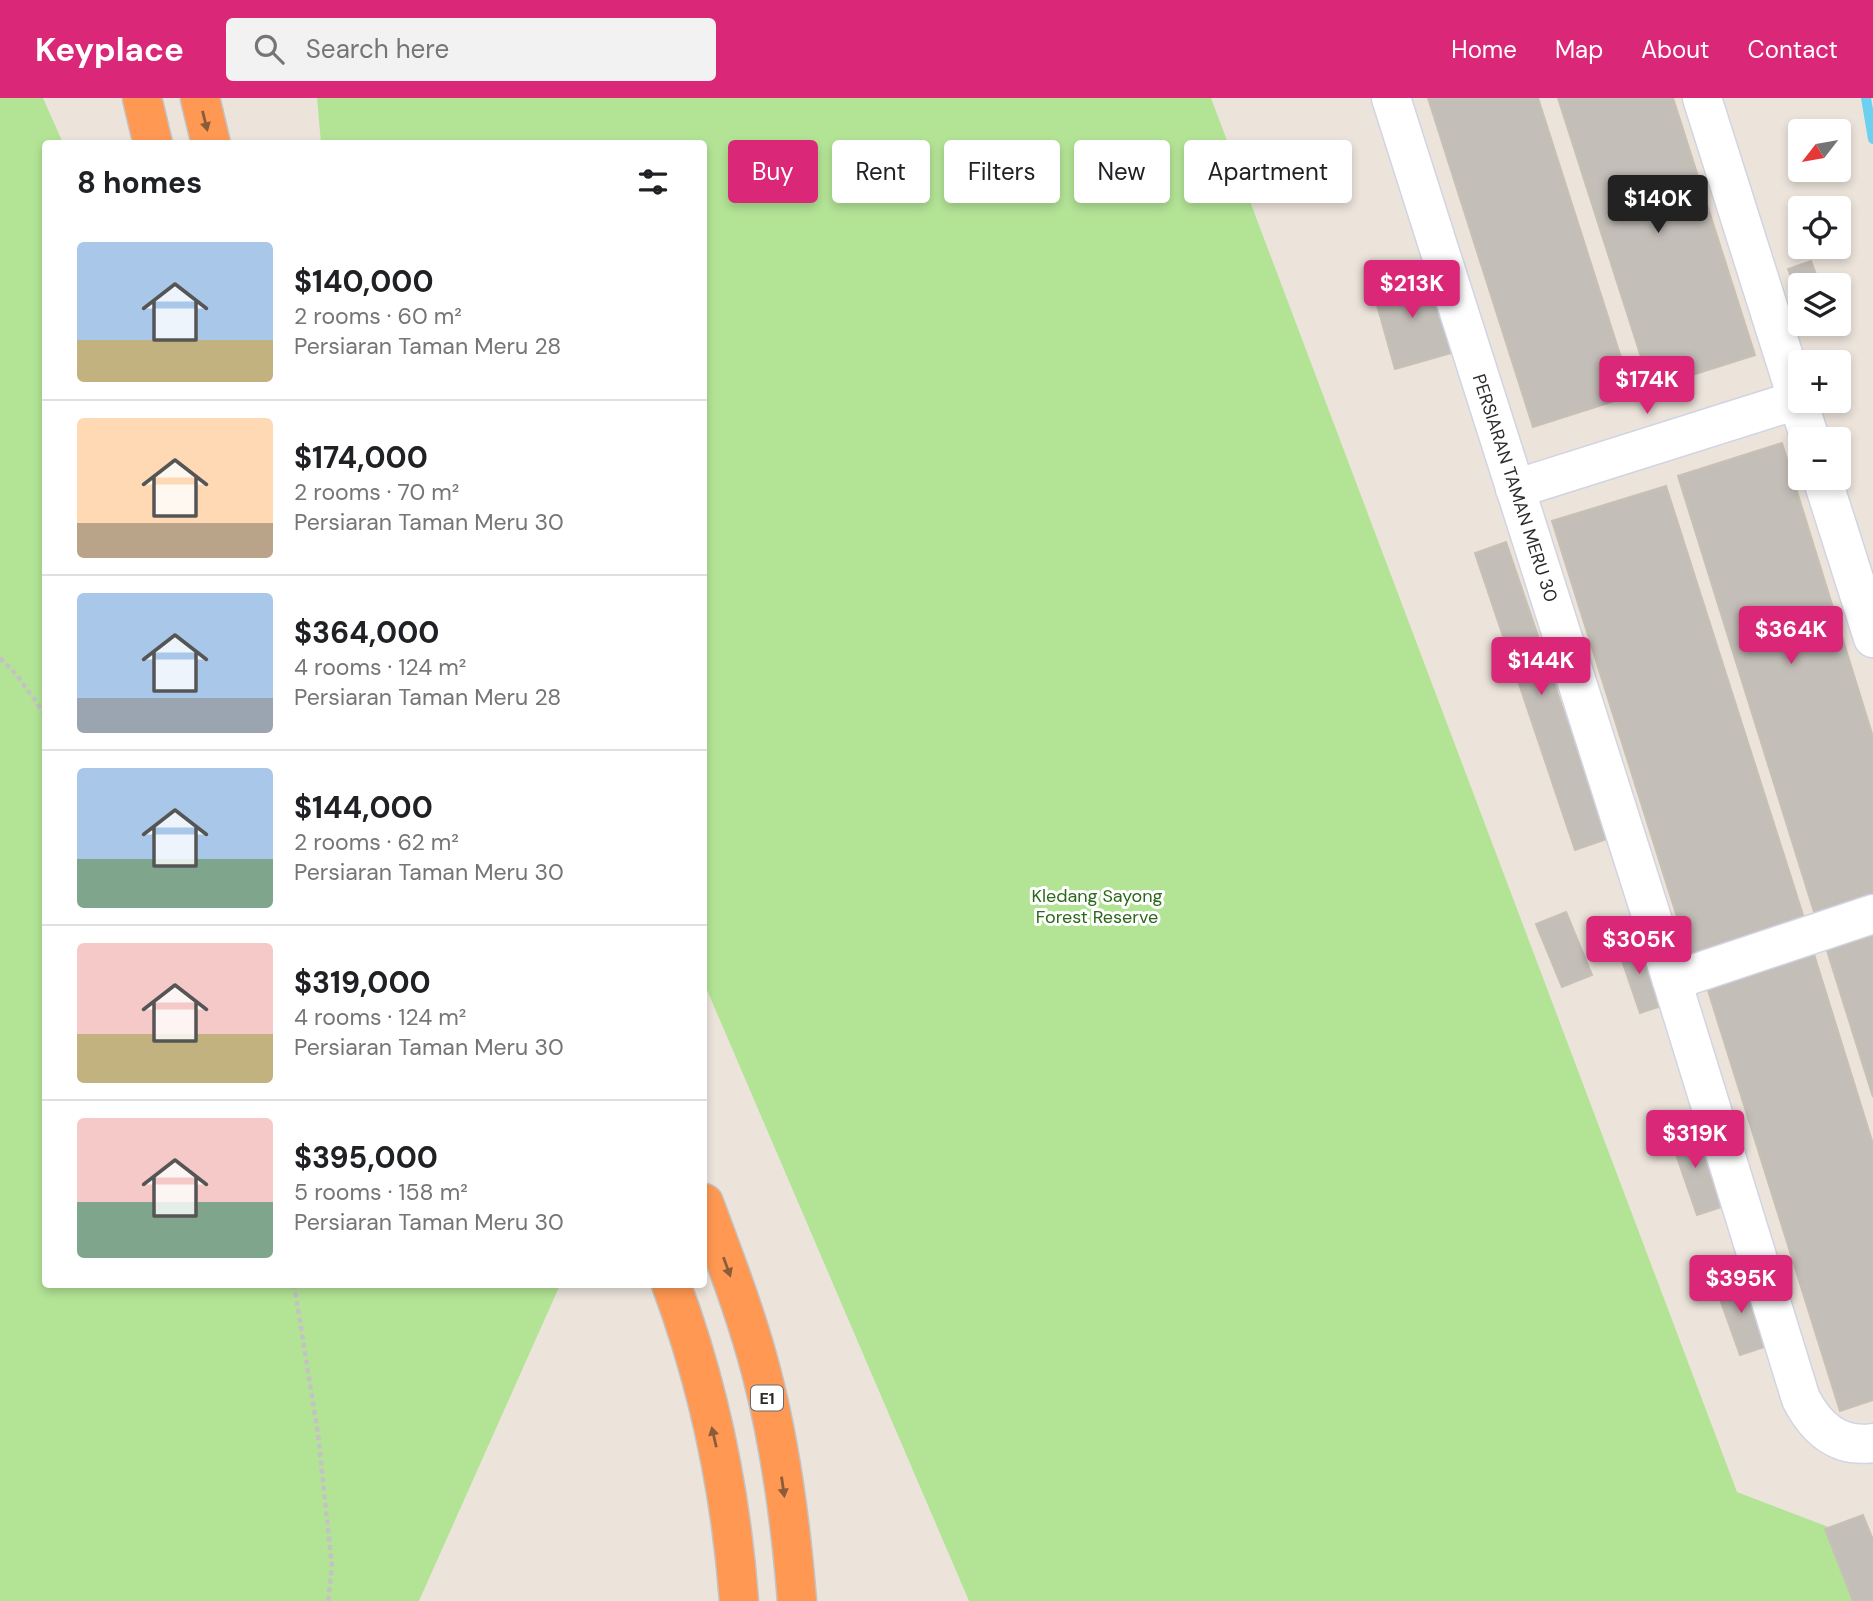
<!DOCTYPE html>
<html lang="en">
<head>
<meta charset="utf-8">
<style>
	body { margin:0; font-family:"DM Sans",sans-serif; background:#f2f2f2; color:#202124; height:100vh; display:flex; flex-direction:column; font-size:26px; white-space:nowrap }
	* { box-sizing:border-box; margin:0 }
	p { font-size:23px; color:#757577 }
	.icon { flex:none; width:38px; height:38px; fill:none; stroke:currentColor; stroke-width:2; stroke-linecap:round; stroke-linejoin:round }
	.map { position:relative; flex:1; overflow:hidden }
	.details { position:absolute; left:42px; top:42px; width:665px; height:1148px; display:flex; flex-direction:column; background:#fff; border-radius:7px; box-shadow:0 4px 10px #0003 }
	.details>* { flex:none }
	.banner { position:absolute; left:728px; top:42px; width:665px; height:63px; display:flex; gap:14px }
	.needle { width:46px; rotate:239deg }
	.buttons { position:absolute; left:1788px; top:21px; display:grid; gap:14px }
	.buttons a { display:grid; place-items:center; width:63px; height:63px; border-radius:7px; background:#fff; box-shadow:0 4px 10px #0003; font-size:35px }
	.price { position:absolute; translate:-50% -60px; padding:0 16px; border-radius:7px; background:#db2777; color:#fff; font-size:23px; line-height:46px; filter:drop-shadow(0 2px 4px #0008) }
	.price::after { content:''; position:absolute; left:50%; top:42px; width:21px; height:16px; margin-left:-10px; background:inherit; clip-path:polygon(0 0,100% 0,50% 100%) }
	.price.current { background:#222; color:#fff }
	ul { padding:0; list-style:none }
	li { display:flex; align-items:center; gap:21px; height:175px; padding:0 35px }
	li+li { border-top:2px solid #e0e0e0 }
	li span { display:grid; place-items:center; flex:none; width:196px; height:140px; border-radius:7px; color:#555 }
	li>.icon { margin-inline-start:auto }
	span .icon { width:84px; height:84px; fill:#fffc; stroke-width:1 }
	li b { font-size:30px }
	h2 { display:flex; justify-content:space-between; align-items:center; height:84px; padding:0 35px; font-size:30px }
	.tag { padding:0 24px; border-radius:7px; background:#fff; box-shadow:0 4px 10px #0003; font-size:24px; line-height:63px }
	.tag.current { background:#db2777; color:#fff }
	header { display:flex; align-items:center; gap:42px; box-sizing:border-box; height:98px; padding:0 35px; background:#db2777; color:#fff }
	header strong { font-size:33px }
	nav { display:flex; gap:38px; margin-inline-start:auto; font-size:24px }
	.search { width:490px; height:63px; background:#f2f2f2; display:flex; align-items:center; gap:18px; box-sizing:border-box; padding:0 24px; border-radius:7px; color:#757577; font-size:26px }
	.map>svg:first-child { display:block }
	.green { fill:#b3e496 }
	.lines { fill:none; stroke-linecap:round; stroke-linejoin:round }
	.stream { stroke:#6cd1f0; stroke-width:10 }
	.building { fill:#c4beb8; stroke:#c7c0b5; stroke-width:2 }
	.minor-casing { stroke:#d0d4e3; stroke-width:41 }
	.highway-casing { stroke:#c3c3c3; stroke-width:41 }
	.path { stroke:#c3c3c3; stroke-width:4.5; stroke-dasharray:5 3.5; stroke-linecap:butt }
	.minor { stroke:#fff; stroke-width:38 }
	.highway { stroke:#ff9853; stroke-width:38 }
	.oneway { fill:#8a5c3c }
	.labels { text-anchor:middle; stroke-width:6; stroke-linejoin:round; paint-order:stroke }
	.shield { fill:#fff; stroke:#6a6a6a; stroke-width:2 }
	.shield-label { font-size:16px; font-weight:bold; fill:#2a2a2a }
	.street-label { font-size:18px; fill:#2a2a2a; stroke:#fff }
	.park-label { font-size:18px; fill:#2b6819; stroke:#fff }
</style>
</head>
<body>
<header>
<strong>Keyplace</strong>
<div class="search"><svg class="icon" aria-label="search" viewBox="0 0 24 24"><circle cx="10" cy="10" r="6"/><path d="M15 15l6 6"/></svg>Search here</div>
<nav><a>Home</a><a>Map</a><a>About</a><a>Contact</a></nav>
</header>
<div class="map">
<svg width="1873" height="1503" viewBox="0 0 1873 1503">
	<rect width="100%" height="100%" fill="#ece4db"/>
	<g class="green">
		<polygon points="0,0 43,0 63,45 46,46 46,1186 560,1187 419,1503 0,1503"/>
		<polygon points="317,0 1211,0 1737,1394 1873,1446 1873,1503 969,1503 704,885 704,46 321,45"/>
	</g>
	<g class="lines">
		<polyline class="stream" points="1866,0 1873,41"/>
	</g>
	<g class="building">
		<polygon points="1428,0 1538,0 1633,297 1533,329"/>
		<polygon points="1558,0 1673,0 1755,257 1651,290"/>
		<polygon points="1811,163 1820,187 1801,187 1801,205 1788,171"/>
		<polygon points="1428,173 1451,255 1395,271 1372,189"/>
		<polygon points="1782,345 1873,639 1873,799 1815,817 1678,378"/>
		<polygon points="1666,388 1804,820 1689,857 1552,423"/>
		<polygon points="1506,444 1607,741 1575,752 1475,455"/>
		<polygon points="1566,814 1592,877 1562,889 1536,826"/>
		<polygon points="1873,828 1873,999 1824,843"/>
		<polygon points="1638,842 1661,908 1640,915 1617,848"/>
		<polygon points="1813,853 1873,1046 1873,1302 1840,1313 1706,886"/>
		<polygon points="1693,1028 1721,1109 1697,1117 1669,1036"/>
		<polygon points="1742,1177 1767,1248 1740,1257 1715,1187"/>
		<polygon points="1863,1417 1873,1442 1873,1503 1853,1503 1825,1431"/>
	</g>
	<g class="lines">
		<defs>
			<g id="minor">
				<path d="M1391,0L1672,883L1801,1301C1816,1330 1838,1350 1873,1345"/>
				<polyline points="1702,0 1810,341"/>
				<polyline points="1822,380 1873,540"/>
				<polyline points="1515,391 1797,302"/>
				<polyline points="1672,883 1873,816"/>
			</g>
			<g id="highway">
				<polyline points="142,0 153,46"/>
				<polyline points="200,0 211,46"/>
				<path d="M704,1105C725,1162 747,1218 762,1277C781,1350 791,1428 797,1503"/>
				<path d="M671,1186C709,1288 731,1396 739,1503"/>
			</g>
		</defs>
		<use href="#minor" class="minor-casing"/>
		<use href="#highway" class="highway-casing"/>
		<g class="path">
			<polyline points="0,560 16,576 46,618"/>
			<polyline points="294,1186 318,1336 332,1469 328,1503"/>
		</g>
		<use href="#minor" class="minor"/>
		<use href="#highway" class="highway"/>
	</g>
	<defs><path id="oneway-solid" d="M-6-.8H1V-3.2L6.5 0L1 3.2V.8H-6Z" transform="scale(1.75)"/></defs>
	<g class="oneway">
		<use href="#oneway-solid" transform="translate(205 23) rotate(76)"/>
		<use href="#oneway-solid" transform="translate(727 1169) rotate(70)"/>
		<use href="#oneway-solid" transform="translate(714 1339) rotate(-103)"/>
		<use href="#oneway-solid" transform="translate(783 1389) rotate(82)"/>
	</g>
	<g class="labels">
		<rect class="shield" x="751" y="1287.5" width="32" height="25" rx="5"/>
		<g class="shield-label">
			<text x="767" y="1306">E1</text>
		</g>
		<g class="street-label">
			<text transform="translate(1515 390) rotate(72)" y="6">PERSIARAN TAMAN MERU 30</text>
		</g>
		<g class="park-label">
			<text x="1097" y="804">Kledang Sayong<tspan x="1097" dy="21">Forest Reserve</tspan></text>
		</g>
	</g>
</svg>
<div class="buttons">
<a><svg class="needle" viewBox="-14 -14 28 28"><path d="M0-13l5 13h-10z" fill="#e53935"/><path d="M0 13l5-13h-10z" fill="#757577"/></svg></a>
<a><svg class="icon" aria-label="locate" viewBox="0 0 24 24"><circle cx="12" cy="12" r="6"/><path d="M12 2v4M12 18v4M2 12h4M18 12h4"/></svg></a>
<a><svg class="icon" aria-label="layers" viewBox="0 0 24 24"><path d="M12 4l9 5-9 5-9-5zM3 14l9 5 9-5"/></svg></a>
<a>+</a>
<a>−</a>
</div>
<b class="price current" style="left:1658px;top:137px">$140K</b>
<b class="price" style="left:1412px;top:222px">$213K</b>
<b class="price" style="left:1647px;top:318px">$174K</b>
<b class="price" style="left:1791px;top:568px">$364K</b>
<b class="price" style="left:1541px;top:599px">$144K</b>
<b class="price" style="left:1639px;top:878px">$305K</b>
<b class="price" style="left:1695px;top:1072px">$319K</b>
<b class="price" style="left:1741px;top:1217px">$395K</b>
<div class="banner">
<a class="tag current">Buy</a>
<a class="tag">Rent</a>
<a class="tag">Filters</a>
<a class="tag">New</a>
<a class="tag">Apartment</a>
</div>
<section class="details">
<h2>8 homes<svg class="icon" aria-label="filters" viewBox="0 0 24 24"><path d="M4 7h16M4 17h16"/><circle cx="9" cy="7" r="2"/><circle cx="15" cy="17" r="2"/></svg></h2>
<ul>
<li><span style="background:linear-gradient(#a9c7e8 70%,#c2b280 0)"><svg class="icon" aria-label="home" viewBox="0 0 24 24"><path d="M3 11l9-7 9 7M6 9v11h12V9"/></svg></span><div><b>$140,000</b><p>2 rooms · 60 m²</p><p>Persiaran Taman Meru 28</p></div></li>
<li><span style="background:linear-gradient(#ffd9b3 75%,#b9a48a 0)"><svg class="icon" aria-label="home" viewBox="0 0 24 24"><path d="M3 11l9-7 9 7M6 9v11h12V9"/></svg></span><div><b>$174,000</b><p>2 rooms · 70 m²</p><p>Persiaran Taman Meru 30</p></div></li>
<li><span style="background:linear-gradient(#a9c7e8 75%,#9aa5b1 0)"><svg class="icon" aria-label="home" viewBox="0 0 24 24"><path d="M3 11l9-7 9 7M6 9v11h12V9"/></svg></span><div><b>$364,000</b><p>4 rooms · 124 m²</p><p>Persiaran Taman Meru 28</p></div></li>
<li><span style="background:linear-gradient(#a9c7e8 65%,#7fa58c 0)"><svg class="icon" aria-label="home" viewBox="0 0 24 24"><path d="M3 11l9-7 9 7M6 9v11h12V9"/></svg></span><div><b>$144,000</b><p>2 rooms · 62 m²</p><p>Persiaran Taman Meru 30</p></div></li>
<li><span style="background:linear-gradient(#f6c9c9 65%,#c2b280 0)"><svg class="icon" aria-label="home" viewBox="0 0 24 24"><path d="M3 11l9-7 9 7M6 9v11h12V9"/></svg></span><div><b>$319,000</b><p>4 rooms · 124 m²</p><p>Persiaran Taman Meru 30</p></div></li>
<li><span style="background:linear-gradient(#f6c9c9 60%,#7fa58c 0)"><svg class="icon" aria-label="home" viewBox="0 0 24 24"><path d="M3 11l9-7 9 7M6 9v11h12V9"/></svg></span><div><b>$395,000</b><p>5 rooms · 158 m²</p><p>Persiaran Taman Meru 30</p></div></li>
</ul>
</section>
</div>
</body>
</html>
